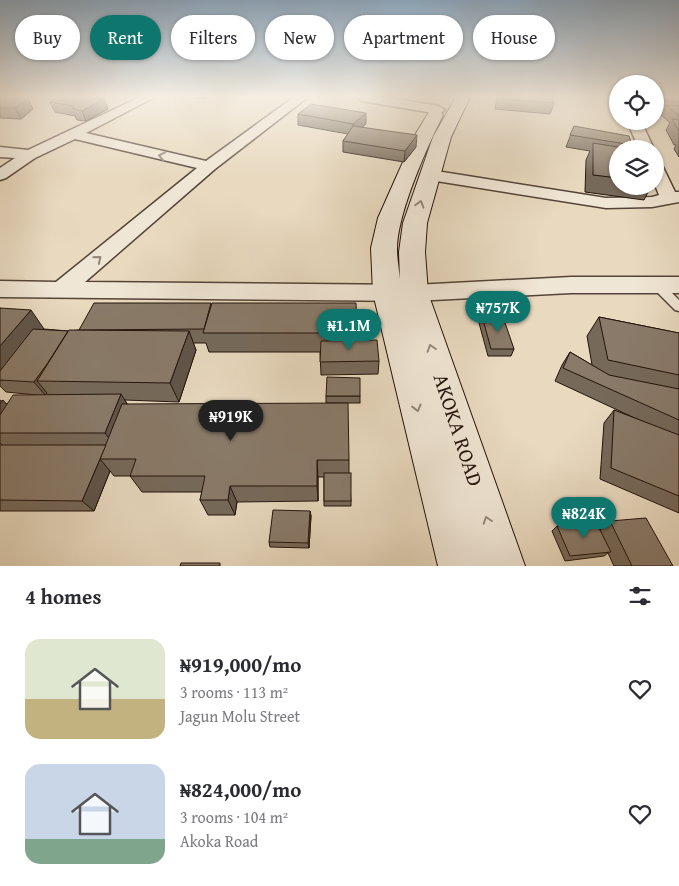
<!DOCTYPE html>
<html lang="en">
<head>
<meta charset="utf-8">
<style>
	body { margin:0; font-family:"Gentium Book Plus",serif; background:#f7f7f7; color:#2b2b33; height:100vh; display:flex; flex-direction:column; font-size:19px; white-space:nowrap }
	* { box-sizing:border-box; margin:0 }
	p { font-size:16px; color:#7c7c81 }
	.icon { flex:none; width:28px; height:28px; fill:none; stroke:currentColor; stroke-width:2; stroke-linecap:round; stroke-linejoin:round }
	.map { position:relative; height:566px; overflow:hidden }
	.sheet { display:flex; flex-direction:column; background:#fff; flex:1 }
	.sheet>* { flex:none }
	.guide { position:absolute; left:15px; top:15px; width:650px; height:45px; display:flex; gap:10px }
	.fabs { position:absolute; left:609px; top:75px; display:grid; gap:10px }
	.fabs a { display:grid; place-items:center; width:55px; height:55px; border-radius:50%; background:#fff; box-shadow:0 1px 4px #0004; font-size:25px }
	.price { position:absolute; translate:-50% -42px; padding:0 11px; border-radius:18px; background:#0f766e; color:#fff; font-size:16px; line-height:32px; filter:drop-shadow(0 1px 2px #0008) }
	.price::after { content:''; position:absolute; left:50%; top:30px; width:15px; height:11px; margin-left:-8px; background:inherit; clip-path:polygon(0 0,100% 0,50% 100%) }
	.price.active { background:#222; color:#fff }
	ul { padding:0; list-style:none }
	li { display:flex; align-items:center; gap:15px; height:125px; padding:0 25px }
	li span { display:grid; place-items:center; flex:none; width:140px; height:100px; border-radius:15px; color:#555 }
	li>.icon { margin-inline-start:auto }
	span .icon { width:60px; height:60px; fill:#fffc; stroke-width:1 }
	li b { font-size:21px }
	h2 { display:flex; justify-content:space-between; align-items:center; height:60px; padding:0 25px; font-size:21px }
	.pill { padding:0 18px; border-radius:22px; background:#fff; box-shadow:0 1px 4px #0004; font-size:18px; line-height:45px }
	.pill.active { background:#0f766e; color:#fff }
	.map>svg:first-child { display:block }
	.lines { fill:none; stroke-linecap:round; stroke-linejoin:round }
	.service-casing { stroke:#544438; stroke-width:3 }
	.minor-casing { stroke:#544438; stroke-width:3 }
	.secondary-casing { stroke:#23130b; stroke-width:2 }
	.service { fill:#f0e6d5; fill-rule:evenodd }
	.minor { fill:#f0e6d5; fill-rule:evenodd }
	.secondary { fill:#f0e6d5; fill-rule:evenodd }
	.wall { fill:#76695a; stroke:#23130b }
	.shaded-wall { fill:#60554a; stroke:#23130b }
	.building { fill:#897a69; stroke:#23130b }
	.oneway { stroke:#94877a }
	.labels { text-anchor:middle; stroke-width:4; stroke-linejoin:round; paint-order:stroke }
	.near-street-label { font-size:21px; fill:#23130b; stroke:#f0e6d5 }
</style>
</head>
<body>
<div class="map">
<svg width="679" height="566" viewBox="0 0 679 566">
	<rect width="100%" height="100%" fill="#e8d9bf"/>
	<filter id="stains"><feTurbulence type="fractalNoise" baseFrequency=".004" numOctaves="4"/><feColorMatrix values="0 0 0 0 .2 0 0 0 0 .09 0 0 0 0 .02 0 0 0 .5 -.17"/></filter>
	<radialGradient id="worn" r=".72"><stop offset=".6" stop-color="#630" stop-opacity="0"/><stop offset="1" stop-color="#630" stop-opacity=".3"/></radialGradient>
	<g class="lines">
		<defs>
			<polygon id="service" points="658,282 662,283 679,300 679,311 675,310 654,289 652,286"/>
			<g id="minor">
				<polygon points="140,97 155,97 86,133 206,161 294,97 308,97 215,169 85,282 414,285 571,277 679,277 679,293 571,293 414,301 0,297 0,281 56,282 197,168 75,139 35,158 6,178 0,180 0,168 15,158 0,157 0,147 28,150"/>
				<polygon points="356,97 383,97 439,106 445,110 439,114 362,101"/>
				<polygon points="627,121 641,121 654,149 639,149"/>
				<polygon points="655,161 661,163 675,192 679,192 679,202 652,207 606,208 430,180 424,178 422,175 424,172 430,170 606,198 652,197 659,195 655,185"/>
			</g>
			<path id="secondary" d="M456,97H470L451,137L427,223L425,252L428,293L525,566H438L373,293L371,248L378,218L415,135L429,112H441L443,115C427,147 397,214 397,249C397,259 399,269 400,279L399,252L403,223L433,137Z"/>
		</defs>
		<use href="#service" class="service-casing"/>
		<use href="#minor" class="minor-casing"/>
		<use href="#secondary" class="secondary-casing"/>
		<use href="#service" class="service"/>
		<use href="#minor" class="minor"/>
		<use href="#secondary" class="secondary"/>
	</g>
	<g class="wall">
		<polygon points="0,97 13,97 14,99 28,99 33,109 21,119 0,118"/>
		<polygon points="190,97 209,97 204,99"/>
		<polygon points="497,97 498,97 554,103 550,114 495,109"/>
		<polygon points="655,97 679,97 679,157 674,149 676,145 674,145 666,130 670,123 661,115 663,112 655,111"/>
		<polygon points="104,99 108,109 86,121 77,120 75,116 55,112 50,102"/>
		<polygon points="298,114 366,124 361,127 416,147 404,162 343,152 343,141 348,134 298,125"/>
		<polygon points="574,126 632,145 631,149 618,149 618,186 651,186 644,200 585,192 586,160 590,151 566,147"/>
		<polygon points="211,304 357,333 357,341 379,361 378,374 321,375 320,352 209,352 206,343 193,343 196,350 179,402 125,400 127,404 349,460 349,473 351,501 351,506 324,506 324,477 318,477 318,501 237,502 235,515 208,515 200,500 202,492 142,492 130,476 114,476 110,471 94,511 0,511 0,445 2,445 0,443 0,400 7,404 36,395 6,392 0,386 0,308 44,329 68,331 79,330"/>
		<polygon points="482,316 514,349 511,356 488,356 479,323"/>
		<polygon points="599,317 679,333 679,513 600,479 604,423 614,410 639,420 555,381 562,365 570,352 592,365 587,336"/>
		<rect x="326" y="396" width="34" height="7"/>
		<polygon points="310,511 311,516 309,548 270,547 269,542"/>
		<polygon points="610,521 673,566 614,566 608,553 604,556 565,561 552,531 557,526 600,530"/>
	</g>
	<g class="shaded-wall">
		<polygon points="28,99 33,109 21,119 15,108"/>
		<polygon points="104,99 108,109 86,121 82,111"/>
		<polygon points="366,113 366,124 353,135 353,124"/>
		<polygon points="417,135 416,147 404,162 405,151"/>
		<polygon points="31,310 44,329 4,380 0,380 0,346"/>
		<polygon points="70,331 37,381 47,393 45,395 34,382"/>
		<polygon points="189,331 196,350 179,402 170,383"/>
		<polygon points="121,394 129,407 114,445 105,433"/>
		<polygon points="3,400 15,413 0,433 0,404"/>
		<polygon points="100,459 110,471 94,511 82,501"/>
		<polygon points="317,460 318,477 318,501 317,486"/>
		<polygon points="230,486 237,502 235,515 228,500"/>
		<polygon points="310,511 311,516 309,548 308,543"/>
	</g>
	<g class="building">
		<polygon points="0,97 11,97 8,98 28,99 15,108 0,108"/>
		<polygon points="60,97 92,97 104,99 82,111 73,109 74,106 50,102"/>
		<polygon points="498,97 552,97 554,103 498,99"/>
		<polygon points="655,97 679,97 679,102 655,100"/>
		<polygon points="311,104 366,113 353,124 298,114"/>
		<polygon points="666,105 679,106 679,116"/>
		<polygon points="672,119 679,120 679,131"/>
		<polygon points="353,126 417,135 405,151 343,141"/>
		<polygon points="574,126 629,136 632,145 570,135"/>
		<polygon points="593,143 630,149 618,149 618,178 593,175"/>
		<polygon points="94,303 211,303 204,329 79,330"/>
		<polygon points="212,303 356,303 357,333 203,333"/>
		<polygon points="0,308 31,310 0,346"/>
		<polygon points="482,316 503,317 514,349 491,349"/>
		<polygon points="599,317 679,333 679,375 608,360"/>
		<polygon points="33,329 68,331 47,364 34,382 0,380 0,371"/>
		<polygon points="69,330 189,331 170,383 37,381"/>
		<polygon points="377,340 379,361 320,362 321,341"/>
		<polygon points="570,352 609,375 679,389 679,420 563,368"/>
		<polygon points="327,377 360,378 360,396 326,396"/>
		<polygon points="121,394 105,433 0,433 0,415 13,395"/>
		<polygon points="348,403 349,460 317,460 317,486 230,486 228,500 200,500 205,476 130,476 136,459 100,459 122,404"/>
		<polygon points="614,410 679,435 679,496 611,468"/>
		<polygon points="0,445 106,445 82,501 0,500"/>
		<rect x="324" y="473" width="27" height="28"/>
		<polygon points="273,510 310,511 308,543 269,542"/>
		<polygon points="646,518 673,566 632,566 610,521"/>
		<polygon points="596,522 611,552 570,556 557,526"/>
		<polygon points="181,563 220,563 220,566 180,566"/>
	</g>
	<defs><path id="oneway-chevron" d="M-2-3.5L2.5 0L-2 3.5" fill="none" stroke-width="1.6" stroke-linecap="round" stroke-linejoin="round" transform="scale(1.25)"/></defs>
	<g class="oneway">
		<use href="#oneway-chevron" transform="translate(162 156) rotate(-168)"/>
		<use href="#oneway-chevron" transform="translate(420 204) rotate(-74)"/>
		<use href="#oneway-chevron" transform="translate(98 259) rotate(-40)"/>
		<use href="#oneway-chevron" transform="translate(431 348) rotate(-108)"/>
		<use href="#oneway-chevron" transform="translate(417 408) rotate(76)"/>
		<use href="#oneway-chevron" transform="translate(487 520) rotate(-108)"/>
	</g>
	<linearGradient id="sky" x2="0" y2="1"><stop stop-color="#8da8bf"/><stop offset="0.55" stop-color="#f5eee2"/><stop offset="1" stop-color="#f5eee2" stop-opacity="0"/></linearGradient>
	<rect width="679" height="176" fill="url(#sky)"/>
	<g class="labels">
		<g class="near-street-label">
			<text transform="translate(458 430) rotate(72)" y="7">AKOKA ROAD</text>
		</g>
	</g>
	<rect width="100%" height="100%" filter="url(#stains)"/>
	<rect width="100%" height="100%" fill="url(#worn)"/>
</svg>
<div class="fabs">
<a><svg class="icon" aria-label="locate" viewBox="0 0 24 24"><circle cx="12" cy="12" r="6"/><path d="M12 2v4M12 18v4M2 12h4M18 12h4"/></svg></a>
<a><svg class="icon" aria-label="layers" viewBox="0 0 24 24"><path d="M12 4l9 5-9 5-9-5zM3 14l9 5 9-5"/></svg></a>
</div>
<b class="price" style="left:498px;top:333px">₦757K</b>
<b class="price" style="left:349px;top:351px">₦1.1M</b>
<b class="price active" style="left:231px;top:442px">₦919K</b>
<b class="price" style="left:584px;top:539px">₦824K</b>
<div class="guide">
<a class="pill">Buy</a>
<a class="pill active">Rent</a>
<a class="pill">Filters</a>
<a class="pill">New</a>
<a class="pill">Apartment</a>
<a class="pill">House</a>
</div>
</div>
<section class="sheet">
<h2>4 homes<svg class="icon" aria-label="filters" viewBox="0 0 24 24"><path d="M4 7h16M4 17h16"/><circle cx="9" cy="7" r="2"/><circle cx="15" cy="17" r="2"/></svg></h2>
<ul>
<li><span style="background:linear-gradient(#dfe7d0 60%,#c2b280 0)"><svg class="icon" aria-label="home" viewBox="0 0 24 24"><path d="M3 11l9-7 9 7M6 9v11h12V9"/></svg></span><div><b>₦919,000/mo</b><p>3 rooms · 113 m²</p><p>Jagun Molu Street</p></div><svg class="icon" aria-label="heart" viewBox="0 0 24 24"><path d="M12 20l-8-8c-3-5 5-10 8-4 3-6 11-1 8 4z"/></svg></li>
<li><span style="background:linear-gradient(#c9d6e8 75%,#7fa58c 0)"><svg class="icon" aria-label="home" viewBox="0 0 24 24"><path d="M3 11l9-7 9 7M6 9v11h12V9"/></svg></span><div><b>₦824,000/mo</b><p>3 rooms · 104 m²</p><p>Akoka Road</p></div><svg class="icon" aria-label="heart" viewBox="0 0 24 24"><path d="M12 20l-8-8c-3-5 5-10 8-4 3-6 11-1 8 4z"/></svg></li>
</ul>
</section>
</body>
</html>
